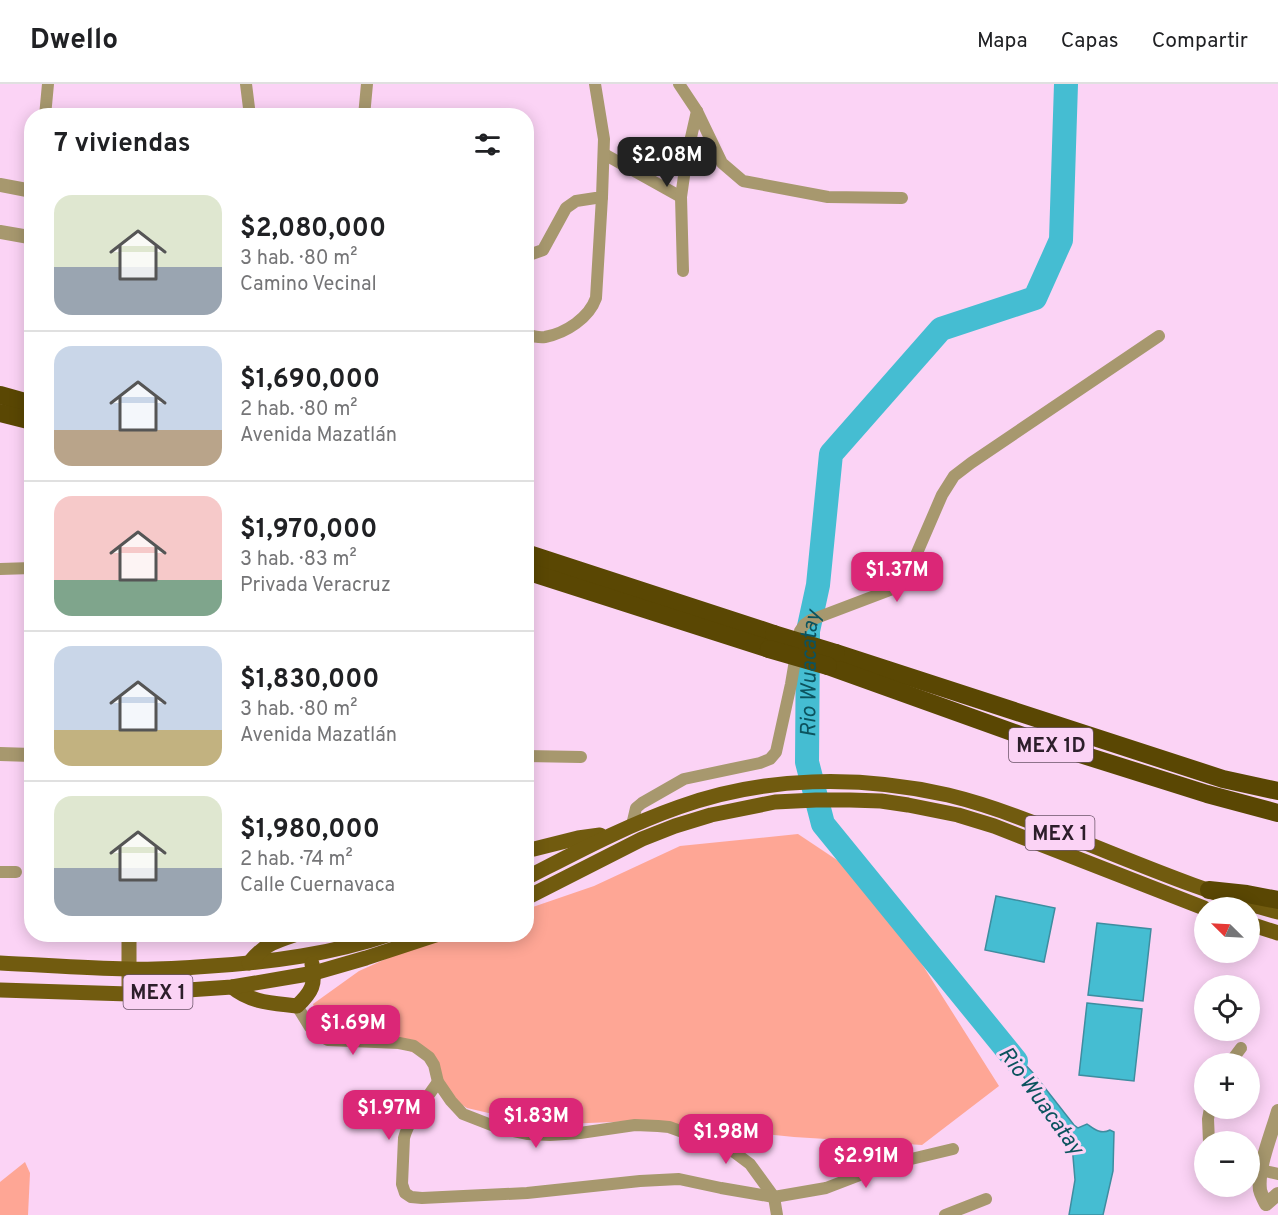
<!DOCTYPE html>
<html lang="es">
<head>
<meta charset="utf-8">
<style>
	body { margin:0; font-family:Overpass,sans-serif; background:#f6f6f6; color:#202124; height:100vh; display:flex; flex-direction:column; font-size:22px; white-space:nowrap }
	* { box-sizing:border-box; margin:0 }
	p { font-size:20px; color:#757577 }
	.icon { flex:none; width:33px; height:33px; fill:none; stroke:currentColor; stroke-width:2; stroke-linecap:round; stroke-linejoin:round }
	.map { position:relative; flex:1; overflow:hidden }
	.details { position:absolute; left:24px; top:24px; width:510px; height:834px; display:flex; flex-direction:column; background:#fff; border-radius:24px; box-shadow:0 3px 15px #0003 }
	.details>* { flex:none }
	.needle { width:39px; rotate:294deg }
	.fabs { position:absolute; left:1194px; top:813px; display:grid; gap:12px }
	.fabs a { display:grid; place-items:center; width:66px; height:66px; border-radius:50%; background:#fff; box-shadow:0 3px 15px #0003; font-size:30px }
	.price { position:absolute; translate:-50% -51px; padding:0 14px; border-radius:12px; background:#db2777; color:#fff; font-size:20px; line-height:39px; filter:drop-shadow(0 2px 3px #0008) }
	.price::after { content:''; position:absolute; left:50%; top:36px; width:18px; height:14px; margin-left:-9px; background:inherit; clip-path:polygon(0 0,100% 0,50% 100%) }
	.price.current { background:#222; color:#fff }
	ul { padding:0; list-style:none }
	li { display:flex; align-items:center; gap:18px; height:150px; padding:0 30px }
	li+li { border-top:2px solid #e0e0e0 }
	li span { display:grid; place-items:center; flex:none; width:168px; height:120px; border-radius:18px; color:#555 }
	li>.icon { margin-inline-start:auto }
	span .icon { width:72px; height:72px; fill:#fffc; stroke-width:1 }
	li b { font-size:26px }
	h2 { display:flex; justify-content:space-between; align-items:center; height:72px; padding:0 30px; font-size:26px }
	header { display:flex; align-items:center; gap:36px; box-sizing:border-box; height:84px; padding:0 30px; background:#fff; border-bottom:2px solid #e0e0e0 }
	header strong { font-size:28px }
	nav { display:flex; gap:33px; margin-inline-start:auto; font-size:21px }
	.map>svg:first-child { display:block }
	.green { fill:#fea695 }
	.water { fill:#45bdd2; stroke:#3e8da0; stroke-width:1.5 }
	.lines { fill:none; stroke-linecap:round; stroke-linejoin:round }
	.river { stroke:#45bdd2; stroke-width:24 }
	.minor { stroke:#a7986e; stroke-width:12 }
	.tertiary { stroke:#a7986e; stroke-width:14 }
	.secondary { stroke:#8b742f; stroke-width:15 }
	.primary { stroke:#715b0f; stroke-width:15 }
	.motorway { stroke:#5a4703; stroke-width:18 }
	.motorway-bridge { stroke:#5a4703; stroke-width:18 }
	.labels { text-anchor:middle; stroke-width:6; stroke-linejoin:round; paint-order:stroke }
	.shield { fill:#fbd3f5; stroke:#6b5468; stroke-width:1.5 }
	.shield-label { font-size:20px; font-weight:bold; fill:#2d1e2b }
	.water-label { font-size:22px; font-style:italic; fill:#0c535e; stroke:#fbd3f5 }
</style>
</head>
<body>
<header>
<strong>Dwello</strong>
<nav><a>Mapa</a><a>Capas</a><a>Compartir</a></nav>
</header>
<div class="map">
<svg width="1278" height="1131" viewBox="0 0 1278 1131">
	<rect width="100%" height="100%" fill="#fbd3f5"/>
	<g class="green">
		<polygon points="798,750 870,798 999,1002 922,1061 794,1053 636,1037 541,1041 467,1024 437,1005 433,976 317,932 313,920 359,887 417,861 449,851 526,850 527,825 594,802 680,762"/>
		<polygon points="25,1078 30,1089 28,1131 0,1131 0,1098"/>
	</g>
	<g class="water">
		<polygon points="996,812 1055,824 1044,878 985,866"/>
		<polygon points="1097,839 1151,845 1143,917 1088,911"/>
		<polygon points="1087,919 1142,925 1134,997 1079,991"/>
		<path d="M996,952L1000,954L1034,990L1074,1041L1078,1044L1087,1040C1094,1045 1101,1051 1110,1046L1114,1048L1113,1087L1103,1131H1069L1075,1096L1072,1061L1064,1041L1055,1033L1042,1014L1030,1002Z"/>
	</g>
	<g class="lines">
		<path class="river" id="s1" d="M1016,977L823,740L807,678L808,547L818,501L831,370L941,245L1035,214L1061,156L1066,0"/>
		<g class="minor">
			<polyline points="246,0 250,32"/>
			<polyline points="679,0 697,27 722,79 743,97 828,113 902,114"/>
			<polyline points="45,32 48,0"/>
			<polyline points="364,32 367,0"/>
			<polyline points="604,70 681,113"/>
			<polyline points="526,172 543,166 566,124 576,117 602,113 604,55 595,0"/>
			<polyline points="683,187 681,113 687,71 697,27"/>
			<path d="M526,250C532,252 539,254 545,253C566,249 589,234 596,214L602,113"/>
			<polyline points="0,485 32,484"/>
			<polyline points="526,672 581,673"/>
			<polyline points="632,741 636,724 642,719 684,695 760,679 770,675 776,668 791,600 800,547 804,541 811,536 898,503 907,492 942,411 954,392 971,379 1159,252"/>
			<polyline points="0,788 16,788"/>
			<polyline points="297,922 310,943 317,950 328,956 399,959 414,962 429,973 434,981 438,998 451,1017 463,1030 499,1044 528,1050 550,1051 580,1049 635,1041 658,1042 669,1043 719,1061 734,1068 750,1080 774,1113 777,1131"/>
			<polyline points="1229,980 1241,964"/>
			<path d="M438,998C427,1014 409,1035 404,1054L402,1100L405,1109L411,1113L422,1114L527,1109L640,1097L679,1095L721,1104L774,1113L826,1104L886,1081L953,1065"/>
			<polyline points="1209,1058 1208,1035 1210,1024"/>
			<polyline points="1250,1085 1261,1086 1278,1090"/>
			<polyline points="945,1131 986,1115"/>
		</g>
		<g class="tertiary">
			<polyline points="0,101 32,107"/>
			<polyline points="0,148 29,153 32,143"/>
			<polyline points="0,670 32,671"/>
			<path d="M1278,1027C1272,1049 1257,1084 1260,1106C1261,1111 1264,1115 1266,1120L1278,1110"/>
		</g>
		<polyline class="secondary" points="129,850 129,910"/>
		<g class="primary">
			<polyline points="534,765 578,754 600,751"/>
			<path d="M526,794C577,768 625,742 679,723C765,692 859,691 948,711C977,718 1006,728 1034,739C1115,769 1194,806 1278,828"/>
			<polyline points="526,814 642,755 675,742 711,731 775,718 816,716 850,716 881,717 908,721 958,731 994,742 1204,824"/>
			<polyline points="1250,840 1278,849"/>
			<path d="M0,879C43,881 86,884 128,885C156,886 184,884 211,882C273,878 331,870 391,850"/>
			<path d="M249,879C265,860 273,858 297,850"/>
			<path d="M232,903C251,919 274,919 297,922C312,908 316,900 312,880"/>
			<polyline points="0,906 129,910 232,903 314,889 366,874 439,850"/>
		</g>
		<g class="motorway">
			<polyline points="0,311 32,320"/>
			<polyline points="0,329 32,337"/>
			<polyline points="526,469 774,550"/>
			<polyline points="526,487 769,565"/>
			<polyline points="836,569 1223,695 1278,707"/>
			<polyline points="828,582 1023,652 1207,710 1278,729"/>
			<polyline points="1209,806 1247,810 1278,816"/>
		</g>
		<g class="motorway-bridge">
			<polyline points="774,550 836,569"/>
			<polyline points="769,565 828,582"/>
		</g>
	</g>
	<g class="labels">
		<g class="shield">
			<rect x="1009" y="644" width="84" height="34" rx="4.5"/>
			<rect x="1025.5" y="732" width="69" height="34" rx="4.5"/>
			<rect x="123.5" y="891" width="69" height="34" rx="4.5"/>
		</g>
		<g class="shield-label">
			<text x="1051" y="668">MEX 1D</text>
			<text x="1060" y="756">MEX 1</text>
			<text x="158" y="915">MEX 1</text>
		</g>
		<g class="water-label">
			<text dy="8" stroke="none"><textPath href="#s1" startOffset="458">Rio Wuacatay</textPath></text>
			<text transform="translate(1042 1016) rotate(54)" y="8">Rio Wuacatay</text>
		</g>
	</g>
</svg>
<div class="fabs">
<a><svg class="needle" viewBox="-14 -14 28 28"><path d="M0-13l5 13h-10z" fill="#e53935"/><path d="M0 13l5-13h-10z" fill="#757577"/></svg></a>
<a><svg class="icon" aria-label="locate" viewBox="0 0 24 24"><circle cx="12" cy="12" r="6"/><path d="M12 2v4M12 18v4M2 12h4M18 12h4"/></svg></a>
<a>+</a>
<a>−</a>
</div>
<b class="price current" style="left:667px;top:104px">$2.08M</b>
<b class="price" style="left:897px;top:519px">$1.37M</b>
<b class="price" style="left:353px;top:972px">$1.69M</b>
<b class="price" style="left:389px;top:1057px">$1.97M</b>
<b class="price" style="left:536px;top:1065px">$1.83M</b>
<b class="price" style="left:726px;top:1081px">$1.98M</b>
<b class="price" style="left:866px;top:1105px">$2.91M</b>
<section class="details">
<h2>7 viviendas<svg class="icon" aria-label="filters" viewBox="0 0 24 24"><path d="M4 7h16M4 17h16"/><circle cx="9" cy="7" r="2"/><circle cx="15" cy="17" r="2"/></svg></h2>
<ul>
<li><span style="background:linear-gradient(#dfe7d0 60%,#9aa5b1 0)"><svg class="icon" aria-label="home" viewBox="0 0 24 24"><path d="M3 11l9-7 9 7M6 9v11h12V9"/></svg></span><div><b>$2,080,000</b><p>3 hab. · 80 m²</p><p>Camino Vecinal</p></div></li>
<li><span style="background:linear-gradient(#c9d6e8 70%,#b9a48a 0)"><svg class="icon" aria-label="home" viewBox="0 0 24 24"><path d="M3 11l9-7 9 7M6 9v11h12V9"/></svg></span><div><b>$1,690,000</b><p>2 hab. · 80 m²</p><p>Avenida Mazatlán</p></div></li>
<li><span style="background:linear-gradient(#f6c9c9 70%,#7fa58c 0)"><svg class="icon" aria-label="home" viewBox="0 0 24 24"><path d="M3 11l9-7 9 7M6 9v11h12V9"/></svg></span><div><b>$1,970,000</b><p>3 hab. · 83 m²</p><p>Privada Veracruz</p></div></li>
<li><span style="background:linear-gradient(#c9d6e8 70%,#c2b280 0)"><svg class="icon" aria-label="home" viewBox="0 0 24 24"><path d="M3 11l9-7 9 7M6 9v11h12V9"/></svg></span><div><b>$1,830,000</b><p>3 hab. · 80 m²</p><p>Avenida Mazatlán</p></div></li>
<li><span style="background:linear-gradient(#dfe7d0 60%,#9aa5b1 0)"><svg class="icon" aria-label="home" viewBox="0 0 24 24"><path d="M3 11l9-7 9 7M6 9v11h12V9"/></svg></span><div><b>$1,980,000</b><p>2 hab. · 74 m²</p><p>Calle Cuernavaca</p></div></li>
</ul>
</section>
</div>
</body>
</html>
